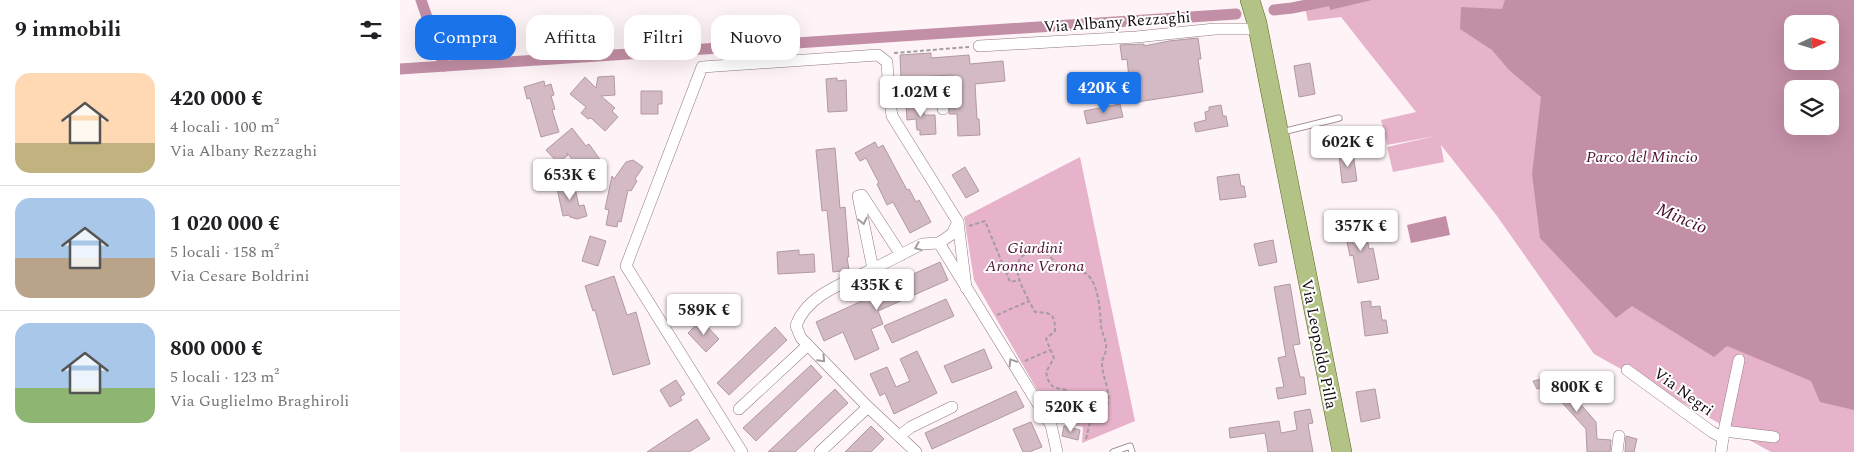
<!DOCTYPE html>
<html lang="it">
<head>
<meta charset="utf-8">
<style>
	body { margin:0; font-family:Spectral,serif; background:#f6f6f6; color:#202124; height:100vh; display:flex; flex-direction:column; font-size:19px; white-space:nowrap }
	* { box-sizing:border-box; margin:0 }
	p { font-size:16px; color:#757577 }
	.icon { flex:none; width:28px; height:28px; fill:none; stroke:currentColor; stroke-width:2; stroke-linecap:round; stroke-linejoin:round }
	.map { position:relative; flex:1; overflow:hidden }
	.side { display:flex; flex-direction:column; background:#fff; width:400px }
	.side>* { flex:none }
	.top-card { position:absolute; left:15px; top:15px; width:475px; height:45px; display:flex; gap:10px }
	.needle { width:32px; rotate:86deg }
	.controls { position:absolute; left:1384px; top:15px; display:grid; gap:10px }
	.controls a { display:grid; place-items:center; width:55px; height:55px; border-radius:10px; background:#fff; box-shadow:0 5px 20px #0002; font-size:25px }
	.price { position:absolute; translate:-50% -42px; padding:0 11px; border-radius:5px; background:#fff; color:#222; font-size:16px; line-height:32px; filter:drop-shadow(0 1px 2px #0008) }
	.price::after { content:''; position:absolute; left:50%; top:30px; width:15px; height:11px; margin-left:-8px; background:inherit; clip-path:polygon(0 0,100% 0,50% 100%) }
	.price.active { background:#1a73e8; color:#fff }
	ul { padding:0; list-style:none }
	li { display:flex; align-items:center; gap:15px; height:125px; padding:0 15px }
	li+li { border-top:1px solid #e0e0e0 }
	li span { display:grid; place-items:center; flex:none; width:140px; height:100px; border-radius:15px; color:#555 }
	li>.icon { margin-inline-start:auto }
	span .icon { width:60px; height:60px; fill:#fffc; stroke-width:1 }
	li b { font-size:21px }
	h2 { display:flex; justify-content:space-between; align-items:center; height:60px; padding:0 15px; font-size:21px }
	.tag { padding:0 18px; border-radius:15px; background:#fff; box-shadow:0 5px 20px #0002; font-size:18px; line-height:45px }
	.tag.active { background:#1a73e8; color:#fff }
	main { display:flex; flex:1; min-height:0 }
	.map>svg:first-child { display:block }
	.green { fill:#e7b3ca; fill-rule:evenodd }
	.water { fill:#c38fa6; fill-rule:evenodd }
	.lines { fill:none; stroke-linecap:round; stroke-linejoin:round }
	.canal { stroke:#c38fa6; stroke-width:11 }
	.building { fill:#d3bac4; stroke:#b199a3 }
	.lane-casing { stroke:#907982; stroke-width:7 }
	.street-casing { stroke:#907982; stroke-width:12 }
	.primary-casing { stroke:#5a6826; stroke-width:20 }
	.path { stroke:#a59ca0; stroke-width:2; stroke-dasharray:4 2.5; stroke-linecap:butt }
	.lane { stroke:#fff; stroke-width:5.5 }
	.street { stroke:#fff; stroke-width:11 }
	.primary { stroke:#b3c285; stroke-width:19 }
	.oneway { stroke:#a19d9f }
	.labels { text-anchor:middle; stroke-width:4; stroke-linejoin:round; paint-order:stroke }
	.street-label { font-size:16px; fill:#130b0f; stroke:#fff }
	.park-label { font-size:16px; font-style:italic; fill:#4f1133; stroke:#fff }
	.water-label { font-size:18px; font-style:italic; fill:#4b0d30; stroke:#fff }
</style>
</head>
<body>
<main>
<section class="side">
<h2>9 immobili<svg class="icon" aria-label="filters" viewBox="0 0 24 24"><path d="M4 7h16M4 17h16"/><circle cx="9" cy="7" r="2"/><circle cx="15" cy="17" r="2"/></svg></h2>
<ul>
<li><span style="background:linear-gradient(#ffd9b3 70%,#c2b280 0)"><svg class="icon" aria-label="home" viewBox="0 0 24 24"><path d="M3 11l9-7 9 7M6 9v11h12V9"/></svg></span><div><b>420 000 €</b><p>4 locali · 100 m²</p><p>Via Albany Rezzaghi</p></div></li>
<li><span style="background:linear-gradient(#a9c7e8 60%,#b9a48a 0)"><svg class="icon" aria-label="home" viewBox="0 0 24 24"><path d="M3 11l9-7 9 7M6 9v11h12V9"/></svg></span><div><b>1 020 000 €</b><p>5 locali · 158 m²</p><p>Via Cesare Boldrini</p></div></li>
<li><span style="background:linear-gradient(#a9c7e8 65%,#8fb573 0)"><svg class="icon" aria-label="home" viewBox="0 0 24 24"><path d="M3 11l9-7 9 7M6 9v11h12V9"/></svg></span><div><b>800 000 €</b><p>5 locali · 123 m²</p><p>Via Guglielmo Braghiroli</p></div></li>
</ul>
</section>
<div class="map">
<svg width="1454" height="452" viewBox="0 0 1454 452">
	<rect width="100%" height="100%" fill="#fef3f7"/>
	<g class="green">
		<path d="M903,0H1454V452H1371L1194,354L1097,216L1041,145L1044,162L993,172L987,147L1035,136L987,145L981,120L1016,112L941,17L908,21ZM1392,24H1430V61H1392ZM1392,89H1430V126H1392Z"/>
		<polygon points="680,157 735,421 682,443 683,427 655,421 574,280 564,217"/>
	</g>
	<g class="water">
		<polygon points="928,0 972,0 930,10"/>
		<path d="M1105,0H1454V410L1420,402L1411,381L1327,346L1314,357L1232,306L1216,318L1140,238L1132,174L1141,97L1109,70L1092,50L1060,29L1061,7L1102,9ZM1392,24H1430V61H1392ZM1392,89H1430V126H1392Z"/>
		<polygon points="1046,216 1050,235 1011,243 1007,225"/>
	</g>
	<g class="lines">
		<g class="canal">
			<polyline points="21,0 44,66"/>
			<polyline points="874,10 892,8 931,0"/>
			<polyline points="0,69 836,14"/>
		</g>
	</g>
	<g class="building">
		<polygon points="798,38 801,59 798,59 803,92 730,103 726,79 729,78 727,59 722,60 720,45 744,44 744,46 769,41"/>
		<polygon points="531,53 531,58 569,55 570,64 603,61 605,81 575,84 577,119 579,119 580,135 558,136 557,114 549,114 550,105 556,105 552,75 501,78 500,55"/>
		<polygon points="910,63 915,94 899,97 894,66"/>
		<polygon points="214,76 215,95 201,96 215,108 212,111 218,117 205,131 191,118 188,119 181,113 186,107 170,94 185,77 196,88 198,77"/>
		<polygon points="437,78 437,81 446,80 447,111 428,112 426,79"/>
		<polygon points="144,81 145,86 151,84 154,95 151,96 155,109 152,110 159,132 141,137 130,98 127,99 124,87"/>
		<polygon points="241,91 262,91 262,104 258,104 258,114 241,114"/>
		<polygon points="524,102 524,115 535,115 536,134 520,135 520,130 517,130 516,119 507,120 506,103"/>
		<polygon points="720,104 723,117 687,124 684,111"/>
		<polygon points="821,105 823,116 826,116 828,126 796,132 794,123 806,120 805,112 809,111 809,107"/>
		<polygon points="172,128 186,146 189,144 206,168 191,182 167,153 168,155 158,163 146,150"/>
		<polygon points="475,142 478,148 483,145 507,190 509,189 516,202 519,200 531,222 510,233 493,202 487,205 477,184 479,183 466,158 460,161 455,153"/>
		<polygon points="435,148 440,208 445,207 449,257 447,257 449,270 433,272 427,210 422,211 416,150"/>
		<polygon points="953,153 957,181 942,183 939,155"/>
		<polygon points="233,160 243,167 235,179 237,181 231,191 228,190 221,222 218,221 217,227 206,225 209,210 205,209 212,176 214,179 226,162"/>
		<polygon points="565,167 579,191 566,198 552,175"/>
		<polygon points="839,174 841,186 844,186 846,197 820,200 817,177"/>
		<polygon points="173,180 179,206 184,205 187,216 177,219 170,217 169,215 163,216 156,184"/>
		<polygon points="964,220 969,249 973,248 979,279 958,283 953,255 950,256 943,224"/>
		<polygon points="190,236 206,241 198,266 182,261"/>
		<polygon points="873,240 877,262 859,266 854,244"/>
		<polygon points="399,250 399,255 414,254 415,272 378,274 377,252"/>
		<polygon points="540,262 548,280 478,311 483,324 471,329 479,349 455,360 443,332 424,341 416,322 477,294 475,291"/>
		<polygon points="214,276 227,315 236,312 250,364 213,375 195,310 193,311 185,286"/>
		<polygon points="890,284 900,344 893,345 900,377 904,377 906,394 878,399 876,388 884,387 878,358 886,356 874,287"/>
		<polygon points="546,299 554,316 492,343 484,326"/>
		<polygon points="971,301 971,307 980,306 982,320 986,320 988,333 965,336 961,302"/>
		<polygon points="301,320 319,339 306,352 288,333"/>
		<polygon points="375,327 387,340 329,395 317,383"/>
		<polygon points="584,349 592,368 552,383 544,366"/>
		<polygon points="517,351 537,393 494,414 485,393 480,396 470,374 487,367 496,387 510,381 500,359"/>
		<polygon points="411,365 422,377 356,441 343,428"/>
		<polygon points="1156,376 1196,422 1197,439 1211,440 1210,452 1187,452 1186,429 1147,386 1137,389 1133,381"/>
		<polygon points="276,380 285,394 280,397 282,400 270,407 260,390"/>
		<polygon points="435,389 448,403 395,452 368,452"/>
		<polygon points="975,389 980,418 961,422 956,392"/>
		<polygon points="616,391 624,407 532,449 525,433"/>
		<polygon points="910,409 913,423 908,424 913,452 868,452 865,433 830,438 829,428 879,421 881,433 897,430 894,412"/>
		<polygon points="297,419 310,439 289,452 247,452"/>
		<polygon points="631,422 642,447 629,452 623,452 613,429"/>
		<polygon points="471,426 484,439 471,452 445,452"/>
		<polygon points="664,426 680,430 678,440 662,436"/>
		<polygon points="1226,436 1237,439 1234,452 1225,452"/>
	</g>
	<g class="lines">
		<defs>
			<g id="lane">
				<polyline points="882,132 939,118"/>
				<polyline points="713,452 730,446 732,452"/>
			</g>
			<g id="street">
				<polyline points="579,46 736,37 815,29 858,29"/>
				<polyline points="489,95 541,91 543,109"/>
				<polyline points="539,243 552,234 558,222"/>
				<polyline points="473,269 458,196 462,195 501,255"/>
				<polyline points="1227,370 1312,432 1323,438"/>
				<polyline points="339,409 408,345"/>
				<polyline points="1324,431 1339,360"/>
				<polyline points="499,436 511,427 552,407"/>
				<polyline points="342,452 226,266 302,67 478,55 487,62 489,95 492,116 558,222 566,288"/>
				<polyline points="420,452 468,407"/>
				<path d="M516,452L468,407L401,338L396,326C406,295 446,282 473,269C489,261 506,252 522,244L539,243L651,425L657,452"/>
				<polyline points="1217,452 1219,436"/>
				<polyline points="1321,452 1324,431 1374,437"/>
			</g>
			<polyline id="primary" points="850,0 857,23 942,452"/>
		</defs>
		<use href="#lane" class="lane-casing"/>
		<use href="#street" class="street-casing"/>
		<use href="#primary" class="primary-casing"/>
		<g class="path">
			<polyline points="494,53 569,47"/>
			<polyline points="569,226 585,221 610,282 619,280"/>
			<path d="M597,315L629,301L635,312C651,313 655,313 655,331L646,339L654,358L646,372C649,387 653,388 667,390C672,402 678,421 694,417C699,416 704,413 706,408C713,394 702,378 702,363C702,358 706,354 706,349C707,341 702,334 701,326C700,312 699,273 679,271C674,270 668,271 663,271C656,265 652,256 643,252C636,250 630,250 624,255C609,266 623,288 629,301"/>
			<polyline points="625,361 650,350"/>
			<polyline points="686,439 691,418"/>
		</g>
		<use href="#lane" class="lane"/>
		<use href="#street" class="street"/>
		<use href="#primary" class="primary"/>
	</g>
	<defs><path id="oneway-chevron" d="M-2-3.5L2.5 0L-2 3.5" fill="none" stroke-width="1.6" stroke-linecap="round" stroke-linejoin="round" transform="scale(1.25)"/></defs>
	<g class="oneway">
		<use href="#oneway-chevron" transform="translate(463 221) rotate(78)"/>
		<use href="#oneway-chevron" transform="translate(518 247) rotate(158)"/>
		<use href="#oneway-chevron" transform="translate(422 359) rotate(46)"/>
		<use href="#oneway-chevron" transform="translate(612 362) rotate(-122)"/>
	</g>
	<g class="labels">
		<g class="street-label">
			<text transform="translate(717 21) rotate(-4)" y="6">Via Albany Rezzaghi</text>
			<text transform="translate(920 344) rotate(79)" y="6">Via Leopoldo Pilla</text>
			<text transform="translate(1284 391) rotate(36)" y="6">Via Negri</text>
		</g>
		<g class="park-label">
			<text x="1242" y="162">Parco del Mincio</text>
			<text x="635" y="253">Giardini<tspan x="635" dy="18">Aronne Verona</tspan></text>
		</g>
		<g class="water-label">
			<text transform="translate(1282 218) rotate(23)" y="6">Mincio</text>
		</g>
	</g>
</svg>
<div class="controls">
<a><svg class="needle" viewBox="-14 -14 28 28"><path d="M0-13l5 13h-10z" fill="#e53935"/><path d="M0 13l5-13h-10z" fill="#757577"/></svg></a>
<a><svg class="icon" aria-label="layers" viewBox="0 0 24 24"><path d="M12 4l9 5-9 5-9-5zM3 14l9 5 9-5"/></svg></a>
</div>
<b class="price active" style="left:704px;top:114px">420K €</b>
<b class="price" style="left:521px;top:118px">1.02M €</b>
<b class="price" style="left:948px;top:168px">602K €</b>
<b class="price" style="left:170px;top:201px">653K €</b>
<b class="price" style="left:961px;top:252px">357K €</b>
<b class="price" style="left:477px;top:311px">435K €</b>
<b class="price" style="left:304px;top:336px">589K €</b>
<b class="price" style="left:1177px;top:413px">800K €</b>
<b class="price" style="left:671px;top:433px">520K €</b>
<div class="top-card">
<a class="tag active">Compra</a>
<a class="tag">Affitta</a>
<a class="tag">Filtri</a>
<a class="tag">Nuovo</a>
</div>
</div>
</main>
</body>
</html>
